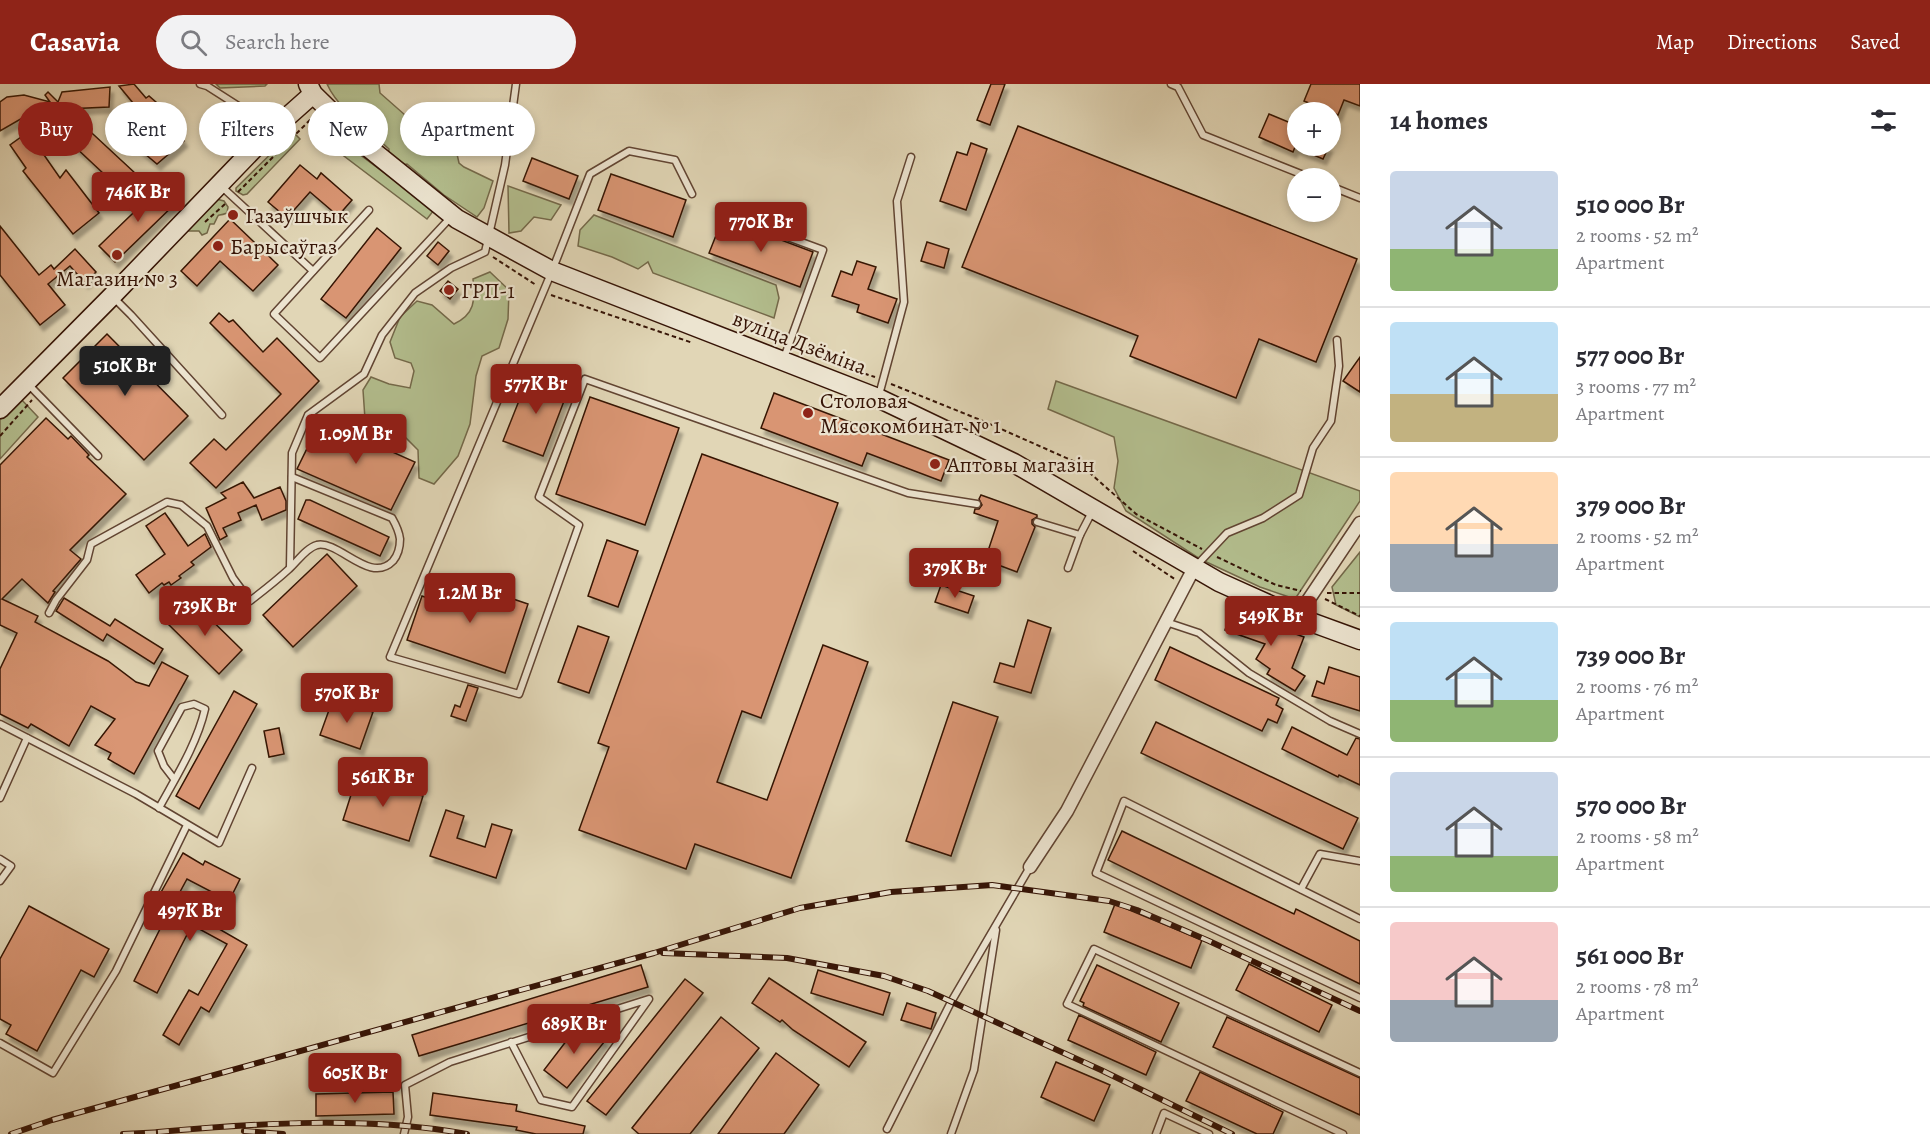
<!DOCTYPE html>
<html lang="en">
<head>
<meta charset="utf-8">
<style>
	body { margin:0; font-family:Alegreya,serif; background:#f2f2f3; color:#2b2b33; height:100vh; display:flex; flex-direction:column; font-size:22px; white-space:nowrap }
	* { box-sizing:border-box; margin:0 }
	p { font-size:20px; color:#7c7c81 }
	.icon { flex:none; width:33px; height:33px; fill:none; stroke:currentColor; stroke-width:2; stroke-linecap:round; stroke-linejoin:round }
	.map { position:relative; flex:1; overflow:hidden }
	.drawer { display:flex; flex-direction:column; background:#fff; width:570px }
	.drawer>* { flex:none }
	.guide { position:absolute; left:18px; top:18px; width:570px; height:54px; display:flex; gap:12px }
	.tools { position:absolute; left:1287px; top:18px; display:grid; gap:12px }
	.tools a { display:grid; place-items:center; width:54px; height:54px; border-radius:50%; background:#fff; box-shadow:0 3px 9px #0003; font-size:30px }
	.price { position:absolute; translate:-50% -51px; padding:0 14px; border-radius:6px; background:#8f2418; color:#fff; font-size:20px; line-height:39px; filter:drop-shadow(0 2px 3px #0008) }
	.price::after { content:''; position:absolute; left:50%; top:36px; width:18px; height:14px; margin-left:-9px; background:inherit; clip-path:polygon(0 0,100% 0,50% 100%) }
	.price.active { background:#222; color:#fff }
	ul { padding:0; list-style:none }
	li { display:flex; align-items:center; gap:18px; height:150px; padding:0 30px }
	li+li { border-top:2px solid #e1e1e2 }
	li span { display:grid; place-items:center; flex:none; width:168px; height:120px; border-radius:6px; color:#555 }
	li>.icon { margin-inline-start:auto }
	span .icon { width:72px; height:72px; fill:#fffc; stroke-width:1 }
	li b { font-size:26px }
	h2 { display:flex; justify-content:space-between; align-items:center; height:72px; padding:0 30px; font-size:26px }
	.pill { padding:0 21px; border-radius:27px; background:#fff; box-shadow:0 3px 9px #0003; font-size:21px; line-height:54px }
	.pill.active { background:#8f2418; color:#fff }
	header { display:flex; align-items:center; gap:36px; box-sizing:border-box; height:84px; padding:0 30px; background:#8f2418; color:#fff }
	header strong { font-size:28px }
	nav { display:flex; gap:33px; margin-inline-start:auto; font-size:21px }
	.search { width:420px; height:54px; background:#f2f2f3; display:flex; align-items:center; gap:15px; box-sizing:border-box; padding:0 21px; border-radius:33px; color:#7c7c81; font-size:22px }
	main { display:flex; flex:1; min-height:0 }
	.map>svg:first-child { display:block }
	.green { fill:#b3be8e; stroke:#74694a; stroke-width:1.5 }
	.building { fill:#d99573; stroke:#361406; stroke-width:1.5; filter:url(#shadow) }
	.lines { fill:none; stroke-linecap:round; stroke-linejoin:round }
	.lane-casing { stroke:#614432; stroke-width:9 }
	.street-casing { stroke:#614432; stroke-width:15 }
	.secondary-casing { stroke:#361406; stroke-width:21 }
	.path { stroke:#361406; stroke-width:2; stroke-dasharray:4.5 3; stroke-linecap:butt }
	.lane { stroke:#ece4d0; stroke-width:6 }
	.street { stroke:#ece4d0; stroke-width:12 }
	.secondary { stroke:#ece4d0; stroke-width:18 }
	.rail-casing { stroke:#361406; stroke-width:6 }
	.rail { stroke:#ece4d0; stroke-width:4; stroke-dasharray:11; stroke-linecap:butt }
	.poi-dot { fill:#8f2418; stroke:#ece4d0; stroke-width:2 }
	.labels { text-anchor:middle; stroke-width:4.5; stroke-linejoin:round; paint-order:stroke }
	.poi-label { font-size:22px; fill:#361406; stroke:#ece4d0; text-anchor:start }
	.street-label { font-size:22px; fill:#361406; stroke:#ece4d0 }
</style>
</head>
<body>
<header>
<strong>Casavia</strong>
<div class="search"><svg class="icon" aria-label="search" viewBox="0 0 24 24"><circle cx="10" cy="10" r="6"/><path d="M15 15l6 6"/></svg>Search here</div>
<nav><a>Map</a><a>Directions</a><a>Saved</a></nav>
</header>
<main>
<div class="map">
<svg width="1360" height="1050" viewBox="0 0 1360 1050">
	<defs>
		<filter id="shadow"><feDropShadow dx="3.5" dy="6" stdDeviation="1.5" flood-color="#0004"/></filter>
	</defs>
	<rect width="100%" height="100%" fill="#e1d6b6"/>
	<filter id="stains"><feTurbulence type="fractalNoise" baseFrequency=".00333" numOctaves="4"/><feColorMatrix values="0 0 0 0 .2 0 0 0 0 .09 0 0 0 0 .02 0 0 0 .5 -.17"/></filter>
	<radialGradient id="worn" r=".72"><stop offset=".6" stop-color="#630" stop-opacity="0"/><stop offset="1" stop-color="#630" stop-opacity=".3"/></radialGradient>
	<g class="green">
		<polygon points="216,0 267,0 265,2 220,4"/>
		<path d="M327,0H379L380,9L422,46L457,70L459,79L464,83L493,97L484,124L477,133L444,111L407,80L402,81L388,72L389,65C369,47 338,25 327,0Z"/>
		<polygon points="320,41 434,126 427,135 311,47"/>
		<polygon points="293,48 300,55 247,110 243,111 236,107 236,104"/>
		<polygon points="508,102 561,121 551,136 534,133 521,147 509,149"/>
		<path d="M216,115L224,117L228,123L227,129C215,134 221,126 214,140H210L207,149L202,151L199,147H188L186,144Z"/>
		<polygon points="594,131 776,201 779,214 774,234 653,189 648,178 638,185 612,173 578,162 580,146"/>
		<path d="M490,188L509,206L508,235L499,264L482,272L476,292L470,340L458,372L434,400L419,394L418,366L406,354L380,347L365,335L363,306L371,293L389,300L410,304L414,287L411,279L395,274L390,258L400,233L417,217L432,221L454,240C475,230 475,217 473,195Z"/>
		<polygon points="1056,297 1360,407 1360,417 1295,515 1260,503 1200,475 1126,427 1114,404 1118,377 1114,353 1048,325"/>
		<polygon points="20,314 38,333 0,375 0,336"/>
		<polygon points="1360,468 1360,533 1336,521 1332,503"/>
	</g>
	<g class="building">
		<polygon points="134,0 146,14 149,12 157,19 154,26 162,29 184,57 157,80 113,43 114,34 133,19 119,2"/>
		<polygon points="991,0 1005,0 990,41 977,36"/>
		<polygon points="1311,0 1360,0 1360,22 1344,16 1338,31 1304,17"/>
		<polygon points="110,3 109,23 66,25 136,90 121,106 58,47 38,41 57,28 50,18 0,47 0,18 7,13 24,11 50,18 45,11 48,8 58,18 62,8"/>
		<polygon points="1269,30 1298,42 1296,62 1329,62 1323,75 1295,63 1293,68 1259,53"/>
		<polygon points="1018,42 1357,175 1316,278 1259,255 1236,314 1130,272 1138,252 962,183"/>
		<polygon points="28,48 60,94 66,86 99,129 73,150 23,87 26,84 10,61"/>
		<polygon points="971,59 987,65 966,126 940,117 957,68 967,71"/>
		<polygon points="532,74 578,92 569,115 523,97"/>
		<polygon points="300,81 317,95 321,89 352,116 338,132 310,108 287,134 268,118"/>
		<polygon points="611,90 686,116 673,153 598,126"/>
		<polygon points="162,101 178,117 115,178 99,162"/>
		<polygon points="723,134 813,168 800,203 709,169"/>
		<polygon points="230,135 278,181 253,207 220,177 197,202 181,187"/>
		<polygon points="0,142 39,191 51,181 54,185 75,165 96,188 85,199 70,182 48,200 65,221 40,241 0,191"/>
		<polygon points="377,144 401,164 346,234 321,215"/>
		<polygon points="438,158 449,167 438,181 427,172"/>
		<polygon points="927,158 949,165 944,184 921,177"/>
		<polygon points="857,177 876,183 868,205 897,215 888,239 857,228 859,221 832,212 841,187 852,191"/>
		<polygon points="448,197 458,205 450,215 440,207"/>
		<polygon points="219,229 229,238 233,236 263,268 277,254 319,297 216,404 190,379 214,355 226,366 281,310 210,239"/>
		<polygon points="107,250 188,332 144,376 63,294"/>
		<polygon points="1360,273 1360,308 1343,297"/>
		<polygon points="530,289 569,304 543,372 503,357"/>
		<polygon points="774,309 949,376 941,397 867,369 862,382 761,344"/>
		<polygon points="590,313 679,344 645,441 556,410"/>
		<polygon points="46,334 68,355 71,352 89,371 87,373 126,410 70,466 81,475 53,507 55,508 48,519 22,495 2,515 38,532 35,538 108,577 136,598 149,602 162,578 188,592 134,690 108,675 111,669 95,661 115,635 91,622 69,662 31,640 28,644 0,630 0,585 17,549 0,541 0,381"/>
		<polygon points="321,336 415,378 391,426 297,385"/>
		<polygon points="702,370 838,419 761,634 742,627 717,698 767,716 823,561 868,578 791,794 695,760 686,785 579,746 609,663 598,659"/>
		<polygon points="243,398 254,414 280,403 286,417 286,426 262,436 256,421 238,429 241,436 223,444 227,452 220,456 206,424 226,414 221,409"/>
		<polygon points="981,411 1037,431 1037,433 1032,436 1032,440 1035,443 1017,488 985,476 998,437 974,429 975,425 979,425 982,421 979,415"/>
		<polygon points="306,416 310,416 389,453 380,472 298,435"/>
		<polygon points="165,429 188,462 205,450 211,463 191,478 194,481 179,492 181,494 171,501 169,498 164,501 162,499 149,509 136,491 165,470 146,442"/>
		<polygon points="607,456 638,467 618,523 588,512"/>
		<polygon points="327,470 357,502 293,563 263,531"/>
		<polygon points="448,493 528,520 505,589 407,556 422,512 439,518"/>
		<polygon points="941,501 974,512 968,529 935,518"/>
		<polygon points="64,514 110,542 115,535 163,565 154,580 107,550 103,557 56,527"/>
		<polygon points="191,516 242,566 219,590 168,540"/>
		<polygon points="1232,527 1304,553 1292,584 1305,592 1295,607 1267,590 1270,585 1256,575 1265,560 1225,546"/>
		<polygon points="1028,536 1051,544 1031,609 994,598 1000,579 1014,583"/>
		<polygon points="578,542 609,553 589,609 558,598"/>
		<polygon points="1170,563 1279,614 1276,621 1283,625 1277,639 1268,635 1262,647 1155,596"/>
		<polygon points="1329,583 1360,593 1360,627 1312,612 1317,597 1324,600"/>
		<polygon points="468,601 478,604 466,637 451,632 455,621 460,623"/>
		<polygon points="234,607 257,620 199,725 176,712"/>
		<polygon points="333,615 373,628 360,665 320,651"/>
		<polygon points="953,618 998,633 951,772 906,757"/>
		<polygon points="1156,638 1358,734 1343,765 1141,669"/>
		<polygon points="1292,643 1347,671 1356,654 1360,655 1360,701 1339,691 1338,693 1282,665"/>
		<polygon points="279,644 284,670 269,673 264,647"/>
		<polygon points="357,692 423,712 409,757 343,736"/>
		<polygon points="446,726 464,732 457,754 485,763 492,740 512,746 496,794 430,772"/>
		<polygon points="1122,747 1294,830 1296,825 1360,857 1360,900 1108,776"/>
		<polygon points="183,769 203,781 205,777 240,795 229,817 187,795 174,819 247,861 209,928 201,923 179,961 163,951 189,906 198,911 227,860 192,841 157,909 134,897 169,827 155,819"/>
		<polygon points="1115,820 1202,856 1191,884 1104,848"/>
		<polygon points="29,822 109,865 94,893 81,886 37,967 6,950 11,941 0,935 0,875"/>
		<polygon points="1249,880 1332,921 1319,948 1236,906"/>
		<polygon points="641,881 648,903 419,972 412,951"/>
		<polygon points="1097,881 1179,919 1161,958 1083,922 1084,919 1080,917"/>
		<polygon points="818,886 890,909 883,931 811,909"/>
		<polygon points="769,894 866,958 849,983 793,946 782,936 780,938 752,919"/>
		<polygon points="685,895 703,909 606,1031 587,1017"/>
		<polygon points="907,919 936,929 931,945 901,936"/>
		<polygon points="1079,931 1156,968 1146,991 1068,956"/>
		<polygon points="721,933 759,964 690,1050 639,1050 632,1044"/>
		<polygon points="1227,933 1360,994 1360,1031 1213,963"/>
		<polygon points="584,941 605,957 567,1004 544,986 577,943"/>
		<polygon points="776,969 819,1001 784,1050 718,1050"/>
		<polygon points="1056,978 1110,1001 1094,1037 1041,1013"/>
		<polygon points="1200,988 1283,1028 1273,1050 1257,1050 1186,1017"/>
		<polygon points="393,1008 394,1030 316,1032 316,1010"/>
		<polygon points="433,1009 517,1021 516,1027 585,1042 583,1050 536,1050 516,1046 517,1043 430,1031"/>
	</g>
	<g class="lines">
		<defs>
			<g id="lane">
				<polyline points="200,0 207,2 254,32 267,48"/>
				<polyline points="1171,0 1178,3 1203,51 1311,94"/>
				<polyline points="221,102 313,187"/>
				<polyline points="1330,102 1360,114"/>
				<polyline points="692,110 675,76 629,67 590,90 552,187 390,573 519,610 579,441 539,413 585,295 908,409 977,420"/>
				<polyline points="369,126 274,230 320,274 450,134"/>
				<polyline points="766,145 823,166 784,274"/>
				<polyline points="113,213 131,231 222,331"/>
				<polyline points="29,301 98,372"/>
				<polyline points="879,311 904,218 897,117 911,73"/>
				<polyline points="1037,438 1080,451 1093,426"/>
				<polyline points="1196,482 1227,449 1263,434 1299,411 1313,364 1331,337 1339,282 1337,256"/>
				<polyline points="290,483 292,369 308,331 364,290 382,251 415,209 451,184 485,168 505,81 516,0"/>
				<polyline points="1068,484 1080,451"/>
				<path d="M49,529L56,516L87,476L91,460L167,418L181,421L207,442L233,494L250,517C263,507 277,496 289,485C297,478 306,464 317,461C339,456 370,501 393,477C398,471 400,463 400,455C399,447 396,441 392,434L292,393"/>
				<polyline points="1166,538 1199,549 1249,589 1330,637 1360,650"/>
				<polyline points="0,640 136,710 219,759 252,684"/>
				<polyline points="0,714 27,654"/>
				<path d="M159,724C176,693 197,660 205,625L194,620L182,623L158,667L164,682L174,695"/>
				<polyline points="0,775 11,782 0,797"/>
				<polyline points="1301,805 1320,770 1360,777"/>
				<polyline points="1360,835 1124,717 1096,789 1360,914"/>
				<polyline points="0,959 53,989 116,887 187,741"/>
				<polyline points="887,1045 951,918 1030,783"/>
				<polyline points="404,1050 408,1033 405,1001 450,978 649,915 572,1023 541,1016 511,958"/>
				<polyline points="951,1050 974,986 996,846"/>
				<polyline points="1156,1050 1164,1029 1209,1050"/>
				<polyline points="1343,1050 1067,920 1094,865 1360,989"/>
			</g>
			<g id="street">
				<polyline points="1297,533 1360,439"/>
				<polyline points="1030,783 1067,727 1194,484"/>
			</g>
			<g id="secondary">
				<polyline points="308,0 313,10 364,60 457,135 552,187 878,314 1014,379 1219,498 1297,533 1360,556"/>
				<polyline points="0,325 112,212 268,50 313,10"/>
			</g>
		</defs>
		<use href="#lane" class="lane-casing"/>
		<use href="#street" class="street-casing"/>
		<use href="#secondary" class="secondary-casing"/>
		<g class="path">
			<polyline points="238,108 310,36 339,59"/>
			<polyline points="205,138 225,120"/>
			<polyline points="493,173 536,201"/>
			<polyline points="551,211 693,259"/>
			<polyline points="850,285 875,293"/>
			<polyline points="891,300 983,337 1080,380 1136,430 1202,465"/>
			<polyline points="0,352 32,316"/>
			<polyline points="1133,467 1176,496"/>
			<polyline points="1217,473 1276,501 1301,507"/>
			<polyline points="1327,509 1360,509"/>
			<polyline points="1325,515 1360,532"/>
		</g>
		<use href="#lane" class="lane"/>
		<use href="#street" class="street"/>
		<use href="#secondary" class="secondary"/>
		<defs>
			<g id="rail">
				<polyline points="663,869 787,874 884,892 928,907 1101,986 1232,1050"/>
				<polyline points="244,1047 283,1050"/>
				<path d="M158,1048C259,1039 367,1032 467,1050"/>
				<polyline points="11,1050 52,1036 654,869 800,824 891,808 992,801 1109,817 1137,826 1209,857 1360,927"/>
				<polyline points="123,1050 164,1048"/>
			</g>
		</defs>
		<use href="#rail" class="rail-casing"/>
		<use href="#rail" class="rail"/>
	</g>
	<g class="poi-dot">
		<circle cx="233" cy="131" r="6"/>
		<circle cx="218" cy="162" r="6"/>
		<circle cx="117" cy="171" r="6"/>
		<circle cx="449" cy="206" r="6"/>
		<circle cx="808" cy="329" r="6"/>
		<circle cx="935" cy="380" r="6"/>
	</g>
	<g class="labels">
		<g class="poi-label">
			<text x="245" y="139">Газаўшчык</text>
			<text x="230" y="170">Барысаўгаз</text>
			<text x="117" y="202" text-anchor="middle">Магазин № 3</text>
			<text x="461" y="214">ГРП-1</text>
			<text x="820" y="324">Столовая<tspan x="820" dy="25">Мясокомбинат № 1</tspan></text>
			<text x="947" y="388">Аптовы магазін</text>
		</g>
		<g class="street-label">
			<text transform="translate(800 258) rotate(21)" y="8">вуліца Дзёміна</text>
		</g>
	</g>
	<rect width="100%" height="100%" filter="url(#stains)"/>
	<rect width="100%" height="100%" fill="url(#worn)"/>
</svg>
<div class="tools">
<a>+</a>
<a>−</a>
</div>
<b class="price" style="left:138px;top:139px">746K Br</b>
<b class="price" style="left:761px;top:169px">770K Br</b>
<b class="price active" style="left:125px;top:313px">510K Br</b>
<b class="price" style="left:536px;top:331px">577K Br</b>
<b class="price" style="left:356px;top:381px">1.09M Br</b>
<b class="price" style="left:955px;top:515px">379K Br</b>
<b class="price" style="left:470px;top:540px">1.2M Br</b>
<b class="price" style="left:205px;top:553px">739K Br</b>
<b class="price" style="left:1271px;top:563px">549K Br</b>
<b class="price" style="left:347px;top:640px">570K Br</b>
<b class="price" style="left:383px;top:724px">561K Br</b>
<b class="price" style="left:190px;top:858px">497K Br</b>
<b class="price" style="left:574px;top:971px">689K Br</b>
<b class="price" style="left:355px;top:1020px">605K Br</b>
<div class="guide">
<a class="pill active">Buy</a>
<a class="pill">Rent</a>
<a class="pill">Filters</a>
<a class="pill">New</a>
<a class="pill">Apartment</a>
</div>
</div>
<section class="drawer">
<h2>14 homes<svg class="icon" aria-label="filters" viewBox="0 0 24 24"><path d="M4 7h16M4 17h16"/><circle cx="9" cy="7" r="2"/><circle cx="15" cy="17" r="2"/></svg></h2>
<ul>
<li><span style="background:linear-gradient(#c9d6e8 65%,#8fb573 0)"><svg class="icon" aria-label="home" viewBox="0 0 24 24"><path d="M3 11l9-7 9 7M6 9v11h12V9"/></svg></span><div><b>510 000 Br</b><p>2 rooms · 52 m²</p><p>Apartment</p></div></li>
<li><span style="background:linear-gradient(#bfe0f5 60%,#c2b280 0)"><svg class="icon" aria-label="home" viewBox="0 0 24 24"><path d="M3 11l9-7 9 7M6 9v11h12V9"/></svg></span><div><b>577 000 Br</b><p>3 rooms · 77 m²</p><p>Apartment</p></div></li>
<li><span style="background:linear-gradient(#ffd9b3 60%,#9aa5b1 0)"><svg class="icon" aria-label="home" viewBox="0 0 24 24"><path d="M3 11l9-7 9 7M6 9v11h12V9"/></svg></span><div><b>379 000 Br</b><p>2 rooms · 52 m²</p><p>Apartment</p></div></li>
<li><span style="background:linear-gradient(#bfe0f5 65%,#8fb573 0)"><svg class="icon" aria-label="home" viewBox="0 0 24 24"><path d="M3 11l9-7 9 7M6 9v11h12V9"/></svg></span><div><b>739 000 Br</b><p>2 rooms · 76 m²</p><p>Apartment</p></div></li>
<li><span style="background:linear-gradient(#c9d6e8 70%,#8fb573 0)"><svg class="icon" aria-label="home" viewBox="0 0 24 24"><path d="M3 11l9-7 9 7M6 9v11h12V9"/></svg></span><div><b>570 000 Br</b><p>2 rooms · 58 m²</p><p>Apartment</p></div></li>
<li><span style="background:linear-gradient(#f6c9c9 65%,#9aa5b1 0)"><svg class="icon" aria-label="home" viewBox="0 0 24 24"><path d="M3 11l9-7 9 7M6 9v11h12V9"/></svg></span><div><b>561 000 Br</b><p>2 rooms · 78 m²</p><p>Apartment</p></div></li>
</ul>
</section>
</main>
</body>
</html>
